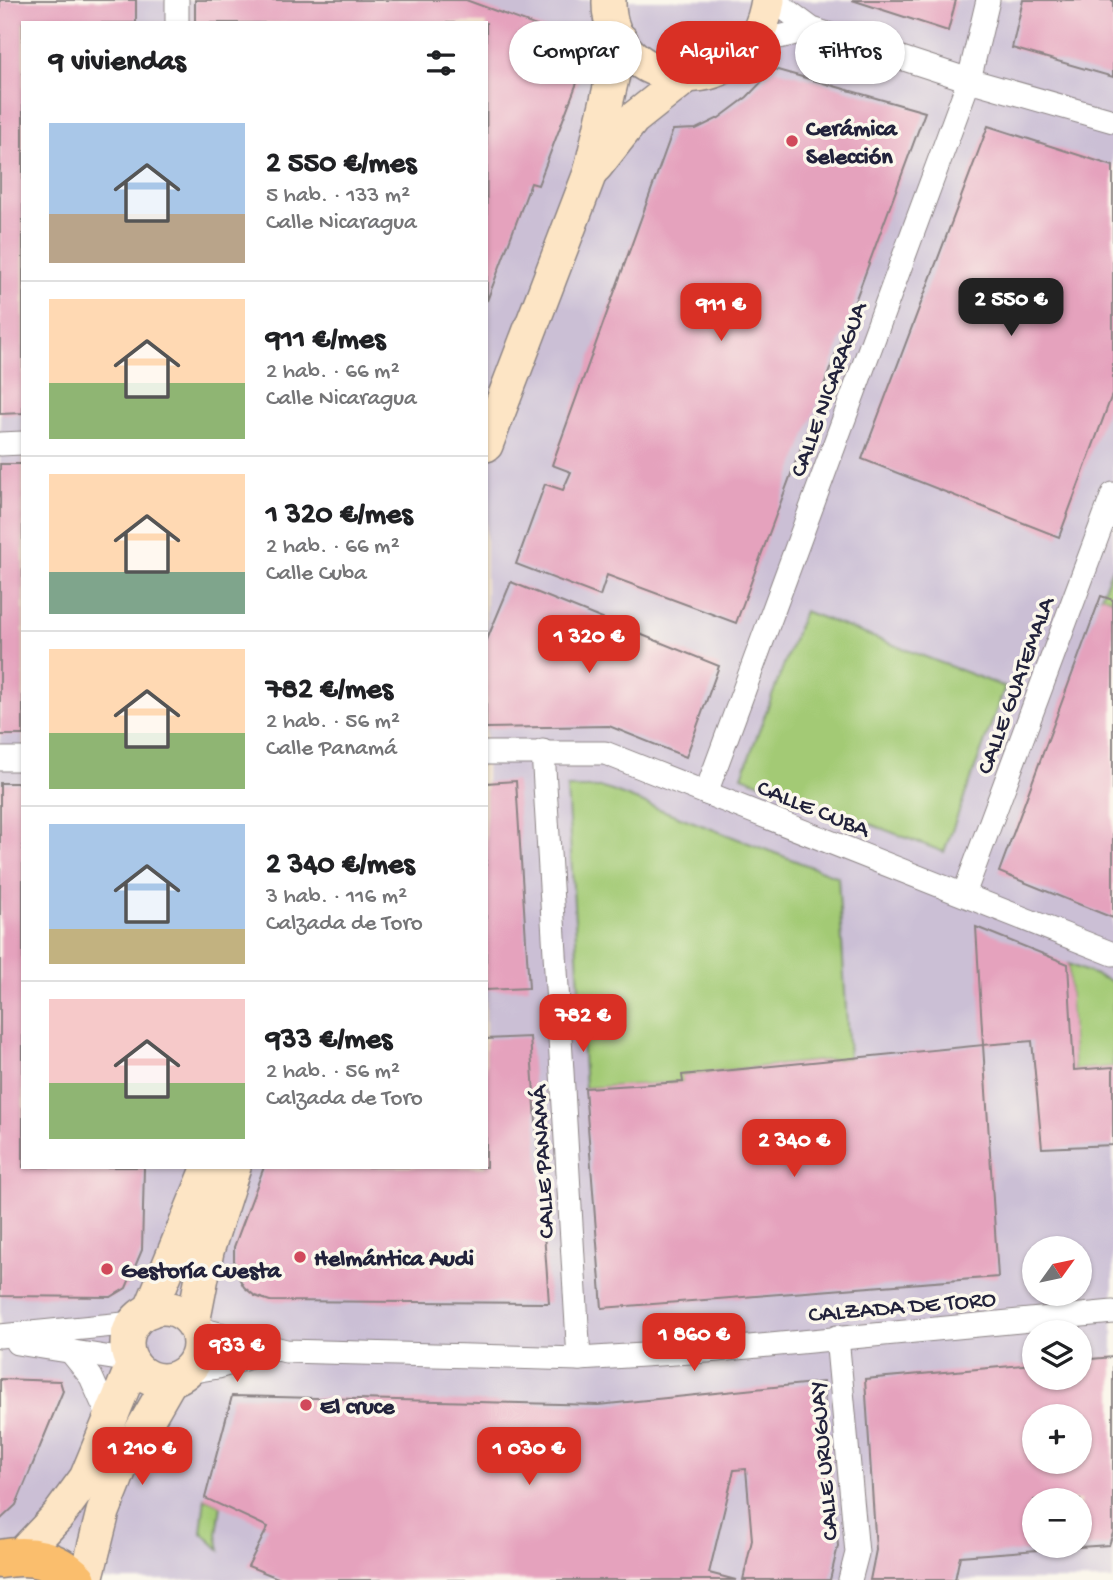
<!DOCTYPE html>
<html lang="es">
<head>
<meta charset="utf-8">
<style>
	body { margin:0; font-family:"Gochi Hand",sans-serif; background:#f6f6f6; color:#202124; height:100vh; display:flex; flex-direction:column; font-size:26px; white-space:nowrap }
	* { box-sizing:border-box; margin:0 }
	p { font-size:23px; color:#757577 }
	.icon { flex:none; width:38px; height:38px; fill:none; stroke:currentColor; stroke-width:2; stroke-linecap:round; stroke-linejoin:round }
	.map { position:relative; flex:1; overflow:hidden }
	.panel { position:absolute; left:21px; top:21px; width:467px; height:1148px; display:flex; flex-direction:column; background:#fff; border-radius:0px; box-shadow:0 2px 5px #0004 }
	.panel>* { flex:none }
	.banner { position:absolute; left:509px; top:21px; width:499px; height:63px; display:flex; gap:14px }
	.needle { width:46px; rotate:57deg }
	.controls { position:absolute; left:1022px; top:1236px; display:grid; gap:14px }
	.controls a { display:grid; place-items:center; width:70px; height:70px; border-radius:50%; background:#fff; box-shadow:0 2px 5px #0004; font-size:35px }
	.price { position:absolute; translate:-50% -60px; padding:0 16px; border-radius:14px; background:#d93025; color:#fff; font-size:23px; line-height:46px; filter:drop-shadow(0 2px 4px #0008) }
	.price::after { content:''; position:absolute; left:50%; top:42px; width:21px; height:16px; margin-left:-10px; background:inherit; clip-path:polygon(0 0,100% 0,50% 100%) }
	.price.selected { background:#222; color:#fff }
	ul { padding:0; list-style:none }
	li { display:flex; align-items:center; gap:21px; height:175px; padding:0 28px }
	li+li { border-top:2px solid #e0e0e0 }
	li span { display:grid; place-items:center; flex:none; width:196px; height:140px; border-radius:0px; color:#555 }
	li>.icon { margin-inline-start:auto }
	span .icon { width:84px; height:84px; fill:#fffc; stroke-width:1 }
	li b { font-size:30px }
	h2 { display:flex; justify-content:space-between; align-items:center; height:84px; padding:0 28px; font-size:30px }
	.pill { padding:0 24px; border-radius:32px; background:#fff; box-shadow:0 2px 5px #0004; font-size:24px; line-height:63px }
	.pill.selected { background:#d93025; color:#fff }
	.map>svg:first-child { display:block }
	.industrial { fill:#cbbfd5; fill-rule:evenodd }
	.green { fill:#a3ca75; stroke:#627658; stroke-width:2 }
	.building { fill:#e5a2bd; fill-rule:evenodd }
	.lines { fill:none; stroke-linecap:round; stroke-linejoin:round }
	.street-casing { stroke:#8c8485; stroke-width:25 }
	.secondary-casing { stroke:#8c8485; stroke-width:36 }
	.highway-casing { stroke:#8c8485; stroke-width:41 }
	.street { stroke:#fff; stroke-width:23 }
	.secondary { stroke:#fde5c5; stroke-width:33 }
	.highway { stroke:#fabe6d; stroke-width:38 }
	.poi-dot { fill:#d1495b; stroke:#fbf7ec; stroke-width:2.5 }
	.labels { text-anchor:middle; stroke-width:7; stroke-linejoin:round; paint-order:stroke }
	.poi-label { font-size:24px; font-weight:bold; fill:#22223b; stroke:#fbf7ec; text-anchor:start }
	.street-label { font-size:24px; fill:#22223b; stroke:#fbf7ec }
</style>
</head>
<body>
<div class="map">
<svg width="1113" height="1580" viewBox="0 0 1113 1580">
	<rect width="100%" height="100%" fill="#fbf7ec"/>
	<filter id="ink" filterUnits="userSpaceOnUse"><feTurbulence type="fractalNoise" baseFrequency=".0143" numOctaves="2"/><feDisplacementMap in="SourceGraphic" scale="14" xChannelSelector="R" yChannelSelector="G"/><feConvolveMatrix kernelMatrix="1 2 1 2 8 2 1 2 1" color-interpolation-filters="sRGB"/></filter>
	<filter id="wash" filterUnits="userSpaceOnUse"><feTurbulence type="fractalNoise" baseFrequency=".00686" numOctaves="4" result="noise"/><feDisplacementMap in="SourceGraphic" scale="28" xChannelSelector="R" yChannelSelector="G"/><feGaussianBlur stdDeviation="1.57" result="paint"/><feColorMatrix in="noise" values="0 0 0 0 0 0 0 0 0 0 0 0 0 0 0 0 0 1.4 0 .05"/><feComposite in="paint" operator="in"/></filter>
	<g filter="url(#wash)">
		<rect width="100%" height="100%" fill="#f6e6cf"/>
		<path class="industrial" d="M0,0H1113V1580H0ZM23,23H486V1167H23ZM1034,1248H1080V1293H1034ZM1034,1332H1080V1377H1034ZM1034,1416H1080V1461H1034ZM1034,1500H1080V1545H1034Z"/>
		<g class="green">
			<polygon points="1113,566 1113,600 1101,596"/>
			<polygon points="804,611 1005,687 944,852 742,776"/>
			<polygon points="567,788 602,788 612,791 838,877 849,1058 683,1075 683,1082 585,1088"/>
			<polygon points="1068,964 1113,982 1113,1067 1074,1070"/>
			<polygon points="205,1498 221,1505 217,1534 220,1550 201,1532"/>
		</g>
		<g id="blocks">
			<g class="building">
				<polygon points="0,0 136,0 136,23 23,23 23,413 0,414"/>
				<polygon points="195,0 466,0 591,46 538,185 531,183 487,301 486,23 195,23"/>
				<polygon points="852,0 956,0 948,31"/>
				<polygon points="1023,0 1113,0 1113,77 1012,48"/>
				<polygon points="774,69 925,112 736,623 607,575 600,596 516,564 545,484 563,490 571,472 552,465 673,130 696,129 719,118 747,97"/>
				<polygon points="988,126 1113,166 1113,392 1059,537 862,459"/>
				<rect x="0" y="464" width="23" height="271"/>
				<polygon points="511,582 719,666 686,757 609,726 486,728 486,642"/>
				<polygon points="1101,596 1113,600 1113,918 999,872"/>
				<polygon points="516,781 529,988 486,990 486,783"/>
				<polygon points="0,783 23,783 23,1167 144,1167 142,1250 126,1288 111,1297 0,1296"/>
				<polygon points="976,927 1068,964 1074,1070 1113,1067 1113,1145 1042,1148 1032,1041 983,1045"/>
				<polygon points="530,1037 549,1303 270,1301 255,1296 244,1287 234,1269 234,1247 264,1167 486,1167 486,1039"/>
				<polygon points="983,1045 998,1277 602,1308 585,1088 683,1082 682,1075"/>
				<path d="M1113,1357V1533L1109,1545L1080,1547V1500H1034V1545L1079,1547L960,1556L955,1580H870L876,1550L865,1379L1034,1364V1377H1080V1360ZM1034,1416H1080V1461H1034Z"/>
				<polygon points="0,1379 60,1381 63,1391 16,1505 0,1520"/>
				<polygon points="823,1382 838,1546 830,1580 743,1580 752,1540 746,1469 734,1470 709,1573 736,1580 283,1580 248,1566 268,1527 205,1498 232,1396 598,1405"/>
			</g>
		</g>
	</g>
	<g filter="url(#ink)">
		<use href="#blocks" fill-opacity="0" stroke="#8c8485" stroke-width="2"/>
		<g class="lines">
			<defs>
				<g id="street">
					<polyline points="177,0 177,23"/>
					<polyline points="773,0 812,29 969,80 1113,121"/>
					<polyline points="754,43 812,29"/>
					<polyline points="0,444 23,443"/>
					<polyline points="543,751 579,1359"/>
					<polyline points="486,753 605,753 1113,954"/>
					<polyline points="0,759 23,759"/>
					<polyline points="706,793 969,80 988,0"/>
					<polyline points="964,894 1113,494"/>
					<polyline points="196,1328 286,1351 579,1359 707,1351 1113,1312"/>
					<polyline points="0,1336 134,1323"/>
					<polyline points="837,1337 857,1553 850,1580"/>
					<polyline points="17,1343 131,1361"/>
					<polyline points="70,1351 91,1377 111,1422"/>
					<polyline points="188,1372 218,1367 276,1349"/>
				</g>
				<g id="secondary">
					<path d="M609,0C606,91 752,110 768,0"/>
					<polyline points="596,166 633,119 686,77"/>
					<polyline points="486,445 590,173 621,40"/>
					<circle cx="163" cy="1344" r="36"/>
					<polyline points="150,1311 209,1167"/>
					<polyline points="193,1323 207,1251 234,1167"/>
					<polyline points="20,1556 58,1516 86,1478 133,1364"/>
					<polyline points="86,1580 103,1512 122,1464 170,1381"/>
				</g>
				<path id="highway" d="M0,1559C30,1554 55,1558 77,1580"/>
			</defs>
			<use href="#street" class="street-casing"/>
			<use href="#secondary" class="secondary-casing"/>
			<use href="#highway" class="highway-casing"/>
			<use href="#street" class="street"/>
			<use href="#secondary" class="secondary"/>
			<use href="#highway" class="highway"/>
		</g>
	</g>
	<g class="poi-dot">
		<circle cx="792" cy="141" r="7"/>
		<circle cx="300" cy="1257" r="7"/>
		<circle cx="107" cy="1269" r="7"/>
		<circle cx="306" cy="1405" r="7"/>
	</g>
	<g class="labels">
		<g class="poi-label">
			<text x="806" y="135">Cerámica<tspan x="806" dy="28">Selección</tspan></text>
			<text x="314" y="1265">Helmántica Audi</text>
			<text x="121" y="1277">Gestoría Cuesta</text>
			<text x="320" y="1413">El cruce</text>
		</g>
		<g class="street-label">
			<text transform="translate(827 389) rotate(-70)" y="8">CALLE NICARAGUA</text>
			<text transform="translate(1014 685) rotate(-70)" y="8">CALLE GUATEMALA</text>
			<text transform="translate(814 807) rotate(22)" y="8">CALLE CUBA</text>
			<text transform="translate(541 1162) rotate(-93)" y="8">CALLE PANAMÁ</text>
			<text transform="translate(902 1305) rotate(-5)" y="8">CALZADA DE TORO</text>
			<text transform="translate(822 1461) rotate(-95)" y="8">CALLE URUGUAY</text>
		</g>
	</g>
</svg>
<div class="controls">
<a><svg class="needle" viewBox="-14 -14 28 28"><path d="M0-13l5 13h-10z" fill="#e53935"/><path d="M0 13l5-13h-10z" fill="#757577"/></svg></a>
<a><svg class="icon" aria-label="layers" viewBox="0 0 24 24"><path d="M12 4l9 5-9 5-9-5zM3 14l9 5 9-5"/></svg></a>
<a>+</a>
<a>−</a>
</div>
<b class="price selected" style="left:1011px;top:338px">2 550 €</b>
<b class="price" style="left:721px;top:343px">911 €</b>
<b class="price" style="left:589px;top:675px">1 320 €</b>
<b class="price" style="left:583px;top:1054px">782 €</b>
<b class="price" style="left:794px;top:1179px">2 340 €</b>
<b class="price" style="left:694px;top:1373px">1 860 €</b>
<b class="price" style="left:237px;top:1384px">933 €</b>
<b class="price" style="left:142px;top:1487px">1 210 €</b>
<b class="price" style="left:529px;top:1487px">1 030 €</b>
<div class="banner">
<a class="pill">Comprar</a>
<a class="pill selected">Alquilar</a>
<a class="pill">Filtros</a>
</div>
<section class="panel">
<h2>9 viviendas<svg class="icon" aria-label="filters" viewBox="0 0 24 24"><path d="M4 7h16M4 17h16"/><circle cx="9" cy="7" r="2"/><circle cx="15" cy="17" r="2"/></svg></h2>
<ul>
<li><span style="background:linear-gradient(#a9c7e8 65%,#b9a48a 0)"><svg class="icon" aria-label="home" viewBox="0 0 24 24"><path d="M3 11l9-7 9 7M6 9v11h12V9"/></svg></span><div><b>2 550 €/mes</b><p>5 hab. · 133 m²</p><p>Calle Nicaragua</p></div></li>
<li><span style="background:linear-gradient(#ffd9b3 60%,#8fb573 0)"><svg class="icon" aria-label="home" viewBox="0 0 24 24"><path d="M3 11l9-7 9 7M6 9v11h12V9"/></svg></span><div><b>911 €/mes</b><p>2 hab. · 66 m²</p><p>Calle Nicaragua</p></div></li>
<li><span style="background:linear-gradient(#ffd9b3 70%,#7fa58c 0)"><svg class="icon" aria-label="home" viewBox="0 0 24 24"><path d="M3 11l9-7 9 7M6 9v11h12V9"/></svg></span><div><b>1 320 €/mes</b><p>2 hab. · 66 m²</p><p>Calle Cuba</p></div></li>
<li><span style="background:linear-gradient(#ffd9b3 60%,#8fb573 0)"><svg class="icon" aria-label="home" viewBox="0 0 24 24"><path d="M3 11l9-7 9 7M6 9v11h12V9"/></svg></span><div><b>782 €/mes</b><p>2 hab. · 56 m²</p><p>Calle Panamá</p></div></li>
<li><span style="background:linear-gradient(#a9c7e8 75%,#c2b280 0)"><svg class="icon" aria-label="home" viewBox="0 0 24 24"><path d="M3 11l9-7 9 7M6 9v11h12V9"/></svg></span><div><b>2 340 €/mes</b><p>3 hab. · 116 m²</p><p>Calzada de Toro</p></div></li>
<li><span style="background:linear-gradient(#f6c9c9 60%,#8fb573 0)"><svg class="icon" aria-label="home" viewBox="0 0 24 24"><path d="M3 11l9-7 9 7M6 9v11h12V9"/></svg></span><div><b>933 €/mes</b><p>2 hab. · 56 m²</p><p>Calzada de Toro</p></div></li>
</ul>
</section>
</div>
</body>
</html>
